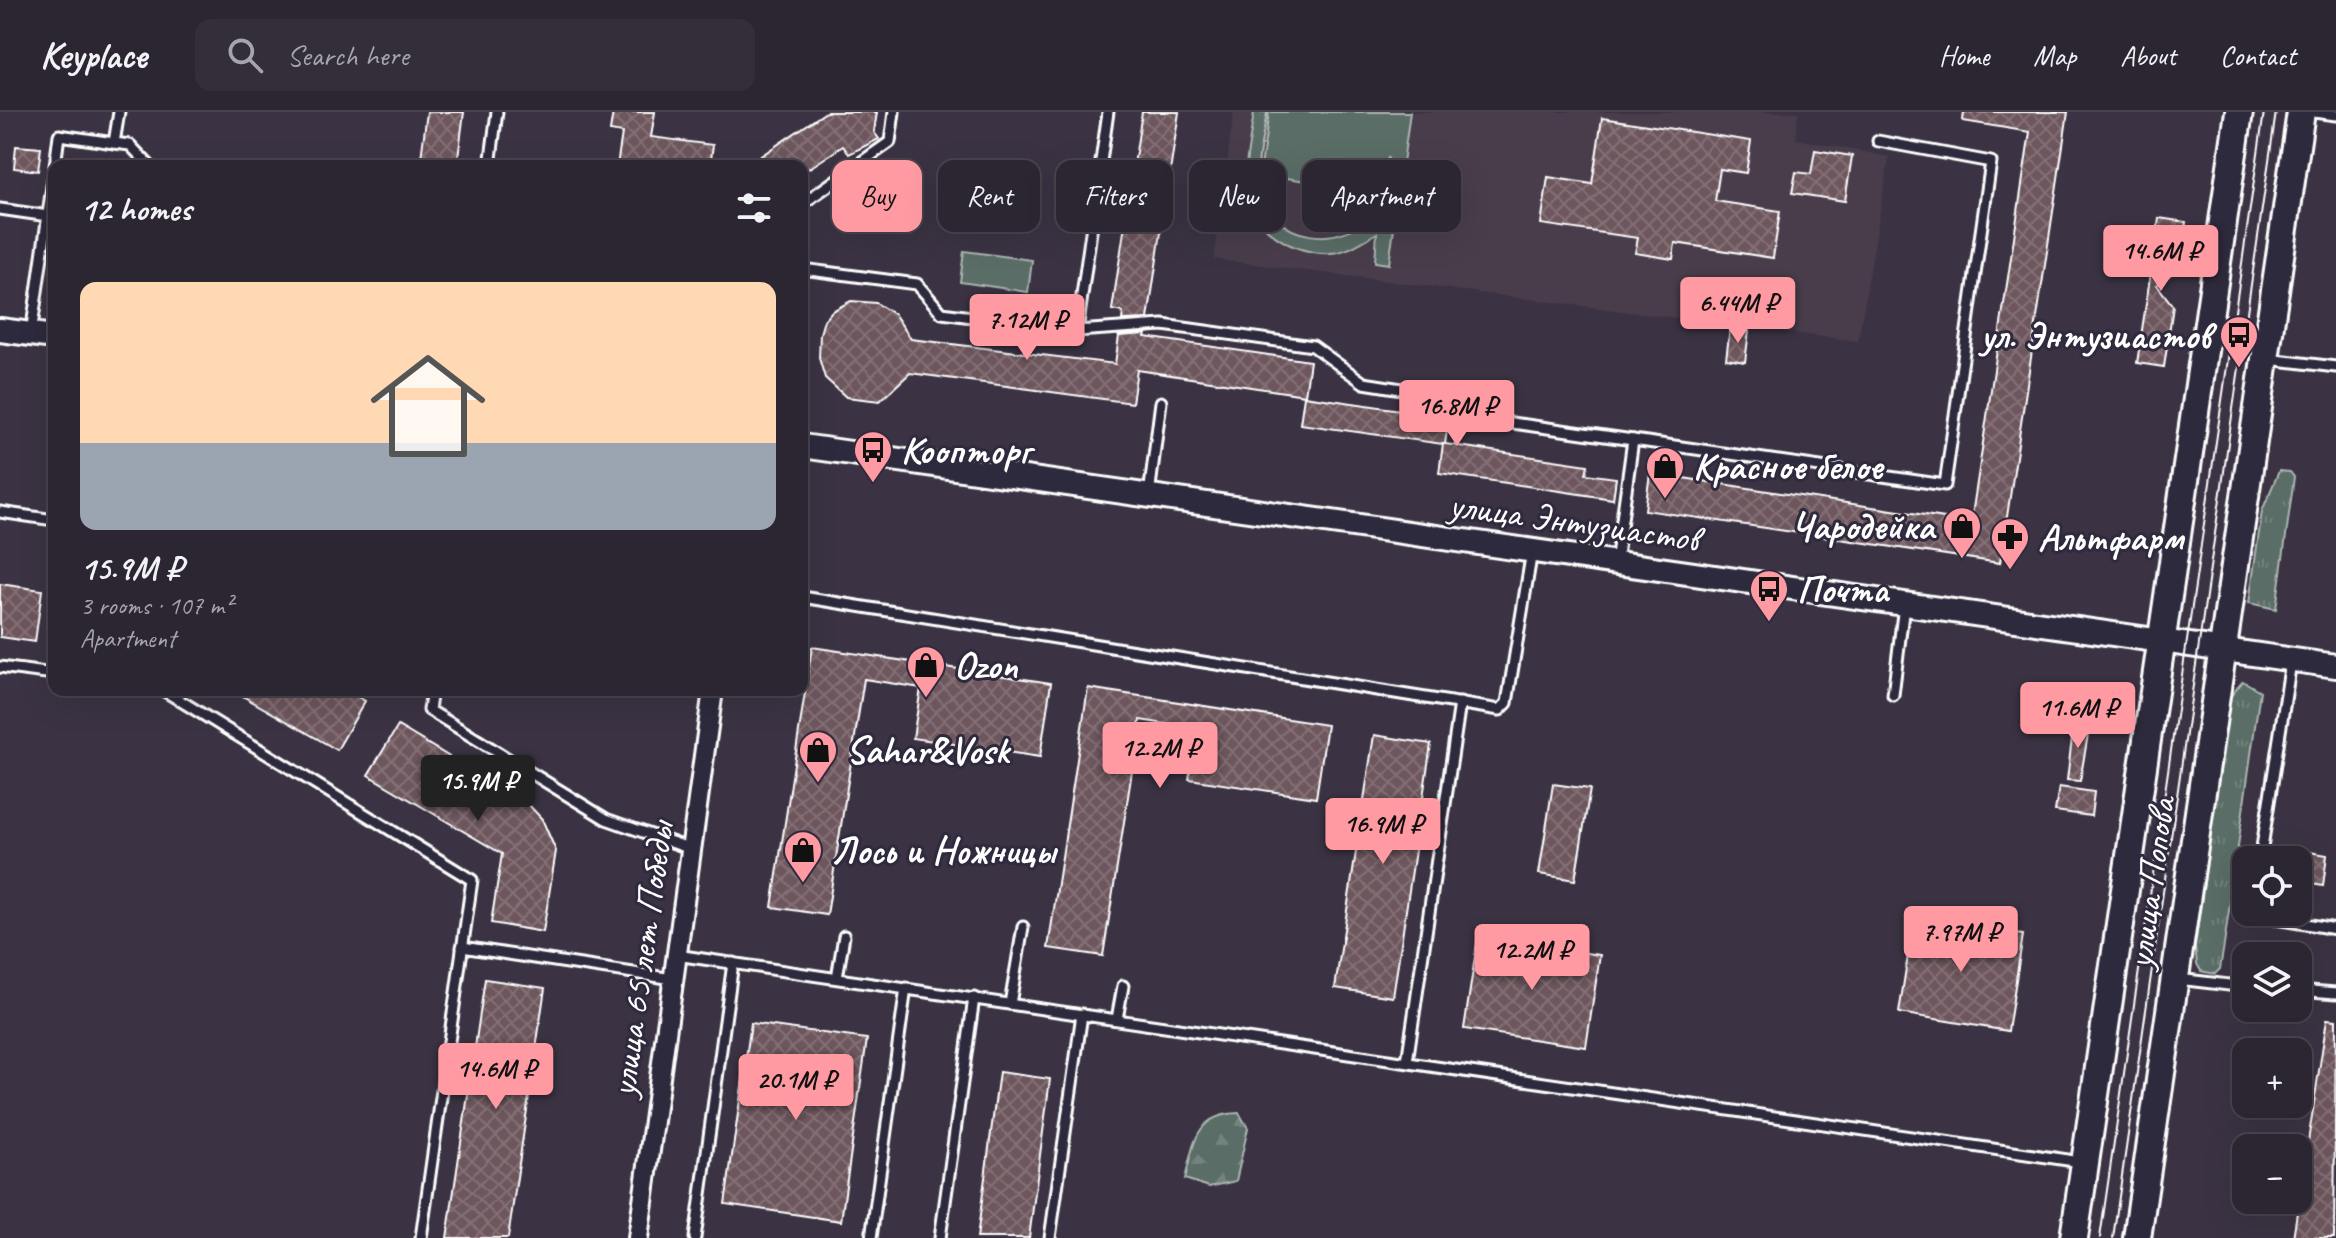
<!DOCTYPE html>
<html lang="en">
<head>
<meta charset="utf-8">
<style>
	body { margin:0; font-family:Caveat,sans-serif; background:#342e3a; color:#f1f3f6; height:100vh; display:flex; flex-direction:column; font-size:30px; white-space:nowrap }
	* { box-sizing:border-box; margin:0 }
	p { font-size:26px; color:#a6a5ac }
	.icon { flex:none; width:44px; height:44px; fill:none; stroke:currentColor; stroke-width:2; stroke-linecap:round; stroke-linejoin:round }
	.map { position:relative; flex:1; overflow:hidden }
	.side { position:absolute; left:48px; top:48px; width:760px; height:536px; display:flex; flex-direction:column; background:#2c2632; border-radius:16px; box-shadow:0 8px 32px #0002,0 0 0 2px #48434d }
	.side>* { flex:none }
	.top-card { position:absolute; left:832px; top:48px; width:760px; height:72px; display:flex; gap:16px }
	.fabs { position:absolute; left:2232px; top:734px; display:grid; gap:16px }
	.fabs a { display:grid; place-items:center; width:80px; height:80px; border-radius:16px; background:#2c2632; box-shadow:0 8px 32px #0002,0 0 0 2px #48434d; font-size:40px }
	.price { position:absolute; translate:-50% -68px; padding:0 18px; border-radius:8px; background:#ff9aa2; color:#111; font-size:26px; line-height:52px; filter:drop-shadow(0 2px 4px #0008) }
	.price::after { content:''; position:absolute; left:50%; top:48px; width:24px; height:18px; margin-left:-12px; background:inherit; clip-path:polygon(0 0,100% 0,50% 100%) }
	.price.on { background:#222; color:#fff }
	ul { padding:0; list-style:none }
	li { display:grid; align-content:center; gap:16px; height:424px; padding:0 32px }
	li span { display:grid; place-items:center; height:248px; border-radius:16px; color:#555 }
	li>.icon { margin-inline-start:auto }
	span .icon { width:144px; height:144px; fill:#fffc; stroke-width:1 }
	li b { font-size:34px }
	h2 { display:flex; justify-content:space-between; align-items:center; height:96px; padding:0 32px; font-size:34px }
	.pill { padding:0 28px; border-radius:16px; background:#2c2632; box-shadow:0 8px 32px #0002,0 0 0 2px #48434d; font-size:28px; line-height:72px }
	.pill.on { background:#ff9aa2; color:#111 }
	header { display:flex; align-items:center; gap:48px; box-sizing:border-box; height:112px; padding:0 40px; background:#2c2632; border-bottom:2px solid #48434d }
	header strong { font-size:38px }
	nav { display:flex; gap:44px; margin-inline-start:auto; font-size:28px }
	.search { width:560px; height:72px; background:#342e3a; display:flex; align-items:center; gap:20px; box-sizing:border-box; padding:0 28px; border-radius:16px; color:#a6a5ac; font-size:30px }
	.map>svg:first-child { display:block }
	.built { fill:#4a3e4b }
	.grass { fill:url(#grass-tufts); stroke:#acb6b2; stroke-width:2 }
	.forest { fill:url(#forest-firs); stroke:#acb6b2; stroke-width:2 }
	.pitch { fill:#5a6d66; stroke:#acb6b2; stroke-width:2 }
	.building { fill:url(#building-cross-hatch); stroke:#fff; stroke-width:2 }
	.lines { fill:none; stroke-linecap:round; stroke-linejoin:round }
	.service-casing { stroke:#fff; stroke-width:15 }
	.minor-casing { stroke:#fff; stroke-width:24 }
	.tertiary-casing { stroke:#fff; stroke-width:28 }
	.secondary-casing { stroke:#fff; stroke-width:32 }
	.service { stroke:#2f2a3d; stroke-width:9 }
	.minor { stroke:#2f2a3d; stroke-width:18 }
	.tertiary { stroke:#2f2a3d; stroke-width:22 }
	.secondary { stroke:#2f2a3d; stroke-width:26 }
	.tram { stroke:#fff; stroke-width:2 }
	.labels { text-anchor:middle; stroke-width:6; stroke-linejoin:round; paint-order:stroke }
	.poi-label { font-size:38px; font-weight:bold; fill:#fff; stroke:#2f2a3d; text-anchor:start }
	.street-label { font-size:38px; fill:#fff; stroke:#2f2a3d }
</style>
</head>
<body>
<header>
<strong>Keyplace</strong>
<div class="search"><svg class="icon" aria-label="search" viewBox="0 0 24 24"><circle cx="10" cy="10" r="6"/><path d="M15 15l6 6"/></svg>Search here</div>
<nav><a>Home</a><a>Map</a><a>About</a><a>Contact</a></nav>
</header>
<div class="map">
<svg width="2336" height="1126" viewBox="0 0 2336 1126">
	<defs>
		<pattern id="grass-tufts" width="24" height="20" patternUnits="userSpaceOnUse" patternTransform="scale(2)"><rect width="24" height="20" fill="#5a6d66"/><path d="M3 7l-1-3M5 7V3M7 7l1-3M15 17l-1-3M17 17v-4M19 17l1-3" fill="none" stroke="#73837d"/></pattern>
		<pattern id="forest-firs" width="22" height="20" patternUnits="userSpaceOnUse" patternTransform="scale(2)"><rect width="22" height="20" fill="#5a6d66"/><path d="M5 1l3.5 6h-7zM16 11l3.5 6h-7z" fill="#73837d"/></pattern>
		<pattern id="building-cross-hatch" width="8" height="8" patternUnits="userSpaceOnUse" patternTransform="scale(2)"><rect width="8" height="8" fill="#6d575d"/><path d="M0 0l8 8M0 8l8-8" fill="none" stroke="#837075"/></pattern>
	</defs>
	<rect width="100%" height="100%" fill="#3b3343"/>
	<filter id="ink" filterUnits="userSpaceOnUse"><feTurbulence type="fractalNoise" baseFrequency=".0125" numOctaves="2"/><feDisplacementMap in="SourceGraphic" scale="16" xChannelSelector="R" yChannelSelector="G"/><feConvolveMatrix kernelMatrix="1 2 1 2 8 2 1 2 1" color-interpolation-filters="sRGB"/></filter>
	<g filter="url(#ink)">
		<polygon class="built" points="1234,0 1798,0 1796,27 1889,45 1858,229 1214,147"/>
		<g class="grass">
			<polygon points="2279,359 2290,360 2294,365 2276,497 2249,491 2262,399"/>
			<polygon points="2243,569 2260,579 2224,833 2220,857 2215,862 2201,859 2197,852 2195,835 2230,585"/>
		</g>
		<path class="forest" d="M1239,1001L1248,1016L1236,1069L1209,1075L1185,1067C1194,1031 1195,1002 1239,1001Z"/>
		<g class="pitch">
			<path d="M1254,0H1267C1264,21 1256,47 1258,68C1264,133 1352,144 1381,88C1387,77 1386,58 1388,45L1382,80L1260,62L1269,0H1410L1389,152L1375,150L1377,121C1363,129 1348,140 1331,141C1294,144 1248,115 1245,75C1244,51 1251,24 1254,0Z"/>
			<polygon points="964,139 1032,148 1028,180 960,170"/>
		</g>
		<g class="building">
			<polygon points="427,0 464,0 457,54 420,54"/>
			<polygon points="613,0 655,0 651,25 713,33 710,54 617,54 622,21 610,19"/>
			<polygon points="826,0 877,0 874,20 879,27 849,42 843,34 802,61 802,54 746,54"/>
			<polygon points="1142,0 1179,0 1148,207 1122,208 1123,200 1112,198"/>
			<polygon points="1964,0 2068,0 2000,451 1645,398 1650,361 1971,410 2030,20 1963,9"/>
			<polygon points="1602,6 1751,29 1746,61 1720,57 1715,89 1780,99 1773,146 1675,131 1673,147 1635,141 1638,126 1541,112 1548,65 1592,72"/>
			<polygon points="16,34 41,36 38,59 14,56"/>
			<polygon points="1815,38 1852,44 1845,89 1792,81 1796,60 1811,62"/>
			<polygon points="2159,106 2186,110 2179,156 2157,173 2173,194 2164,255 2137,251"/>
			<polygon points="851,189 876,191 895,203 911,227 1115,252 1119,224 1146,222 1145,225 1310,249 1305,283 1137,258 1132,291 910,261 880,289 846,285 825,266 819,246 820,222 824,208 832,199"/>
			<polygon points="1730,216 1749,219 1745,250 1726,247"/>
			<polygon points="1304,284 1449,305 1445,332 1588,353 1586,362 1616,366 1613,387 1439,361 1443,332 1300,312"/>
			<polygon points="0,472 42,478 35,530 0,525"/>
			<polygon points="812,535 1051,571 1040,645 913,626 921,576 864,567 827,803 772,795"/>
			<polygon points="1088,576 1327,613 1316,686 1189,667 1197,617 1140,608 1103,844 1048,836"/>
			<polygon points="232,578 346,578 365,589 337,638"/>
			<polygon points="2074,609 2090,611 2080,669 2067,668"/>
			<polygon points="398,614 528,692 542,707 556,739 543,820 491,811 502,742 368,663"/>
			<polygon points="1374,623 1431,632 1393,885 1335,876"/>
			<polygon points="1553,672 1590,677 1575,768 1539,762"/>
			<polygon points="2059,675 2094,680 2091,704 2055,699"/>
			<polygon points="2298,738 2327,743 2323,774 2312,772 2308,804 2298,803"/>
			<polygon points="1914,805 2023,823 2008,919 1899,901"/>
			<polygon points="1478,825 1600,843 1586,935 1464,917"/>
			<polygon points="485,867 545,876 508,1126 447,1126"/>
			<polygon points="2327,907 2336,908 2334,1126 2293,1126"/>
			<polygon points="751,911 867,927 841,1109 725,1092"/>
			<polygon points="999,960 1050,967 1029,1126 977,1126"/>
		</g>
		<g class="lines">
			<defs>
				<g id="service">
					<polyline points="2314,0 2336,3"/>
					<polyline points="114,31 130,33 150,54"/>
					<polyline points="55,54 59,23 114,31 119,0"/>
					<polyline points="490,54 497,0"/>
					<polyline points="802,92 890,30 894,0"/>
					<polyline points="0,97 48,104"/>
					<polyline points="802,157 917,172 942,201 1077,219 1163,213 1313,234 1364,271 1483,290 1505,310 1633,328 1616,451"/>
					<polyline points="1077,219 1108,0"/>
					<polyline points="31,222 54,60"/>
					<polyline points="2268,247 2336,255"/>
					<polyline points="1633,328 1945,373 1991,50 1878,29"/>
					<polyline points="1149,383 1161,290"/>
					<polyline points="0,400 54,408"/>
					<polyline points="802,485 1500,598 1507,591 1532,439"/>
					<polyline points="0,555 54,562"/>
					<polyline points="163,578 472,768 421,1126"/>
					<polyline points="432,578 429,598 606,707 691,737"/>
					<polyline points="1893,583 1904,493"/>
					<polyline points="2260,748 2291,550"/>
					<polyline points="2252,800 2251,803 2336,817"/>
					<polyline points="462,835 673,867"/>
					<polyline points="676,843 2081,1050"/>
					<polyline points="837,866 844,824"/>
					<polyline points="2178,867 2246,875"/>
					<polyline points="2298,878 2336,881"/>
					<polyline points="1010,892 1023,815"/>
					<polyline points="1117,907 1123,874"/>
					<polyline points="1407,950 1460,591"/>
					<polyline points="695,1126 733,851"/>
					<polyline points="871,1126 906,876"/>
					<polyline points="940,1126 974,886"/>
					<polyline points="1050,1126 1082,902"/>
				</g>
				<polyline id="minor" points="638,1126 713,578"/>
				<g id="tertiary">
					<polyline points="0,218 54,225"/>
					<polyline points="802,334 2336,554"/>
				</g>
				<g id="secondary">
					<polyline points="2074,1126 2239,0"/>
					<polyline points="2137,1126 2301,0"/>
				</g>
			</defs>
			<use href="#service" class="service-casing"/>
			<use href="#minor" class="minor-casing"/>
			<use href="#tertiary" class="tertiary-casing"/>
			<use href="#secondary" class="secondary-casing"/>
			<use href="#service" class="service"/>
			<use href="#minor" class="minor"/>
			<use href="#tertiary" class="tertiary"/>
			<use href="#secondary" class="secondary"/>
			<g class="tram">
				<polyline points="2100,1126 2264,0"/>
				<polyline points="2113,1126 2276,0"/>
			</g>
		</g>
	</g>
	<defs>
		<symbol id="bus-pin" viewBox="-11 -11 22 30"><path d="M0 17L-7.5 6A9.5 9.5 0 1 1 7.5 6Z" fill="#ff9aa2" stroke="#2f2a3d"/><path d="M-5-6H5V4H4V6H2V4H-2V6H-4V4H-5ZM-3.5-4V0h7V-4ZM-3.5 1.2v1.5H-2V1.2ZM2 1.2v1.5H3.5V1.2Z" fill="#111"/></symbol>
		<symbol id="shop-pin" viewBox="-11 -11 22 30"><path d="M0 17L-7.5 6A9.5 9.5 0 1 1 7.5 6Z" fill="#ff9aa2" stroke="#2f2a3d"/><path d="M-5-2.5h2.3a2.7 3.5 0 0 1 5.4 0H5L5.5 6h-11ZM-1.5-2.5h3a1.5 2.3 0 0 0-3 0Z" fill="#111"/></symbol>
		<symbol id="pharmacy-pin" viewBox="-11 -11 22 30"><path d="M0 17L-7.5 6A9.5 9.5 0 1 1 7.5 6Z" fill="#ff9aa2" stroke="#2f2a3d"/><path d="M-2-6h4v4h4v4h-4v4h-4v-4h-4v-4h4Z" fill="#111"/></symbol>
	</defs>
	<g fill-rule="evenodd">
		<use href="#bus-pin" x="2217" y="201" width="44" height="60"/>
		<use href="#bus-pin" x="851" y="316" width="44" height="60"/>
		<use href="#shop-pin" x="1643" y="332" width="44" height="60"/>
		<use href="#shop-pin" x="1940" y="392" width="44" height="60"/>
		<use href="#pharmacy-pin" x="1988" y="403" width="44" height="60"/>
		<use href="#bus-pin" x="1747" y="455" width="44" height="60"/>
		<use href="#shop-pin" x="904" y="531" width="44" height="60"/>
		<use href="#shop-pin" x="796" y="616" width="44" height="60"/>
		<use href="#shop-pin" x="781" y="716" width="44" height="60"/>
	</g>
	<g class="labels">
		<g class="poi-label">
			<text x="2211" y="236" text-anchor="end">ул. Энтузиастов</text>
			<text x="901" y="351">Коопторг</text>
			<text x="1693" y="367">Красное белое</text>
			<text x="1934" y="427" text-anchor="end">Чародейка</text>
			<text x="2038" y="438">Альтфарм</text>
			<text x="1797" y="490">Почта</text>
			<text x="954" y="566">Ozon</text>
			<text x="846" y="651">Sahar&amp;Vosk</text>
			<text x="831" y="751">Лось и Ножницы</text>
		</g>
		<g class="street-label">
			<text transform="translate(1574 409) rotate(8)" y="13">улица Энтузиастов</text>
			<text transform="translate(2150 771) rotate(-82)" y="13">улица Попова</text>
			<text transform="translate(641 847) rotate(-82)" y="13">улица 65 лет Победы</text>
		</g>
	</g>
</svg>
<div class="fabs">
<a><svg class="icon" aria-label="locate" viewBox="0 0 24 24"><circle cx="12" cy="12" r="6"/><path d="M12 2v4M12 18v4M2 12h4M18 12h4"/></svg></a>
<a><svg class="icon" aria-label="layers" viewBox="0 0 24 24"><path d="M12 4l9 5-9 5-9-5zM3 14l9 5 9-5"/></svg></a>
<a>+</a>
<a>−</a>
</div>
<b class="price" style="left:2161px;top:181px">14.6M ₽</b>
<b class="price" style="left:1738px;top:233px">6.44M ₽</b>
<b class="price" style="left:1027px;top:250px">7.12M ₽</b>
<b class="price" style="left:1457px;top:336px">16.8M ₽</b>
<b class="price" style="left:2078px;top:638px">11.6M ₽</b>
<b class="price" style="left:1160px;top:678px">12.2M ₽</b>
<b class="price on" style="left:478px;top:711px">15.9M ₽</b>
<b class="price" style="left:1383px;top:754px">16.9M ₽</b>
<b class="price" style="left:1961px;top:862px">7.97M ₽</b>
<b class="price" style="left:1532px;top:880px">12.2M ₽</b>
<b class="price" style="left:496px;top:999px">14.6M ₽</b>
<b class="price" style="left:796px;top:1010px">20.1M ₽</b>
<div class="top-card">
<a class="pill on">Buy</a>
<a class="pill">Rent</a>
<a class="pill">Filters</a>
<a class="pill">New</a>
<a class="pill">Apartment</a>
</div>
<section class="side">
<h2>12 homes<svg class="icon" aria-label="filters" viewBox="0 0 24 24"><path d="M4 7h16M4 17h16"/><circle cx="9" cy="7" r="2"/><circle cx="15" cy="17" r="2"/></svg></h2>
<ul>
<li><span style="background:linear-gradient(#ffd9b3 65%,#9aa5b1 0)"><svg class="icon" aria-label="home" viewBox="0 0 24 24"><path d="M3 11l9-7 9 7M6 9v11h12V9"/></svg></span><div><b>15.9M ₽</b><p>3 rooms · 107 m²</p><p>Apartment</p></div></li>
</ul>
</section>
</div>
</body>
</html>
